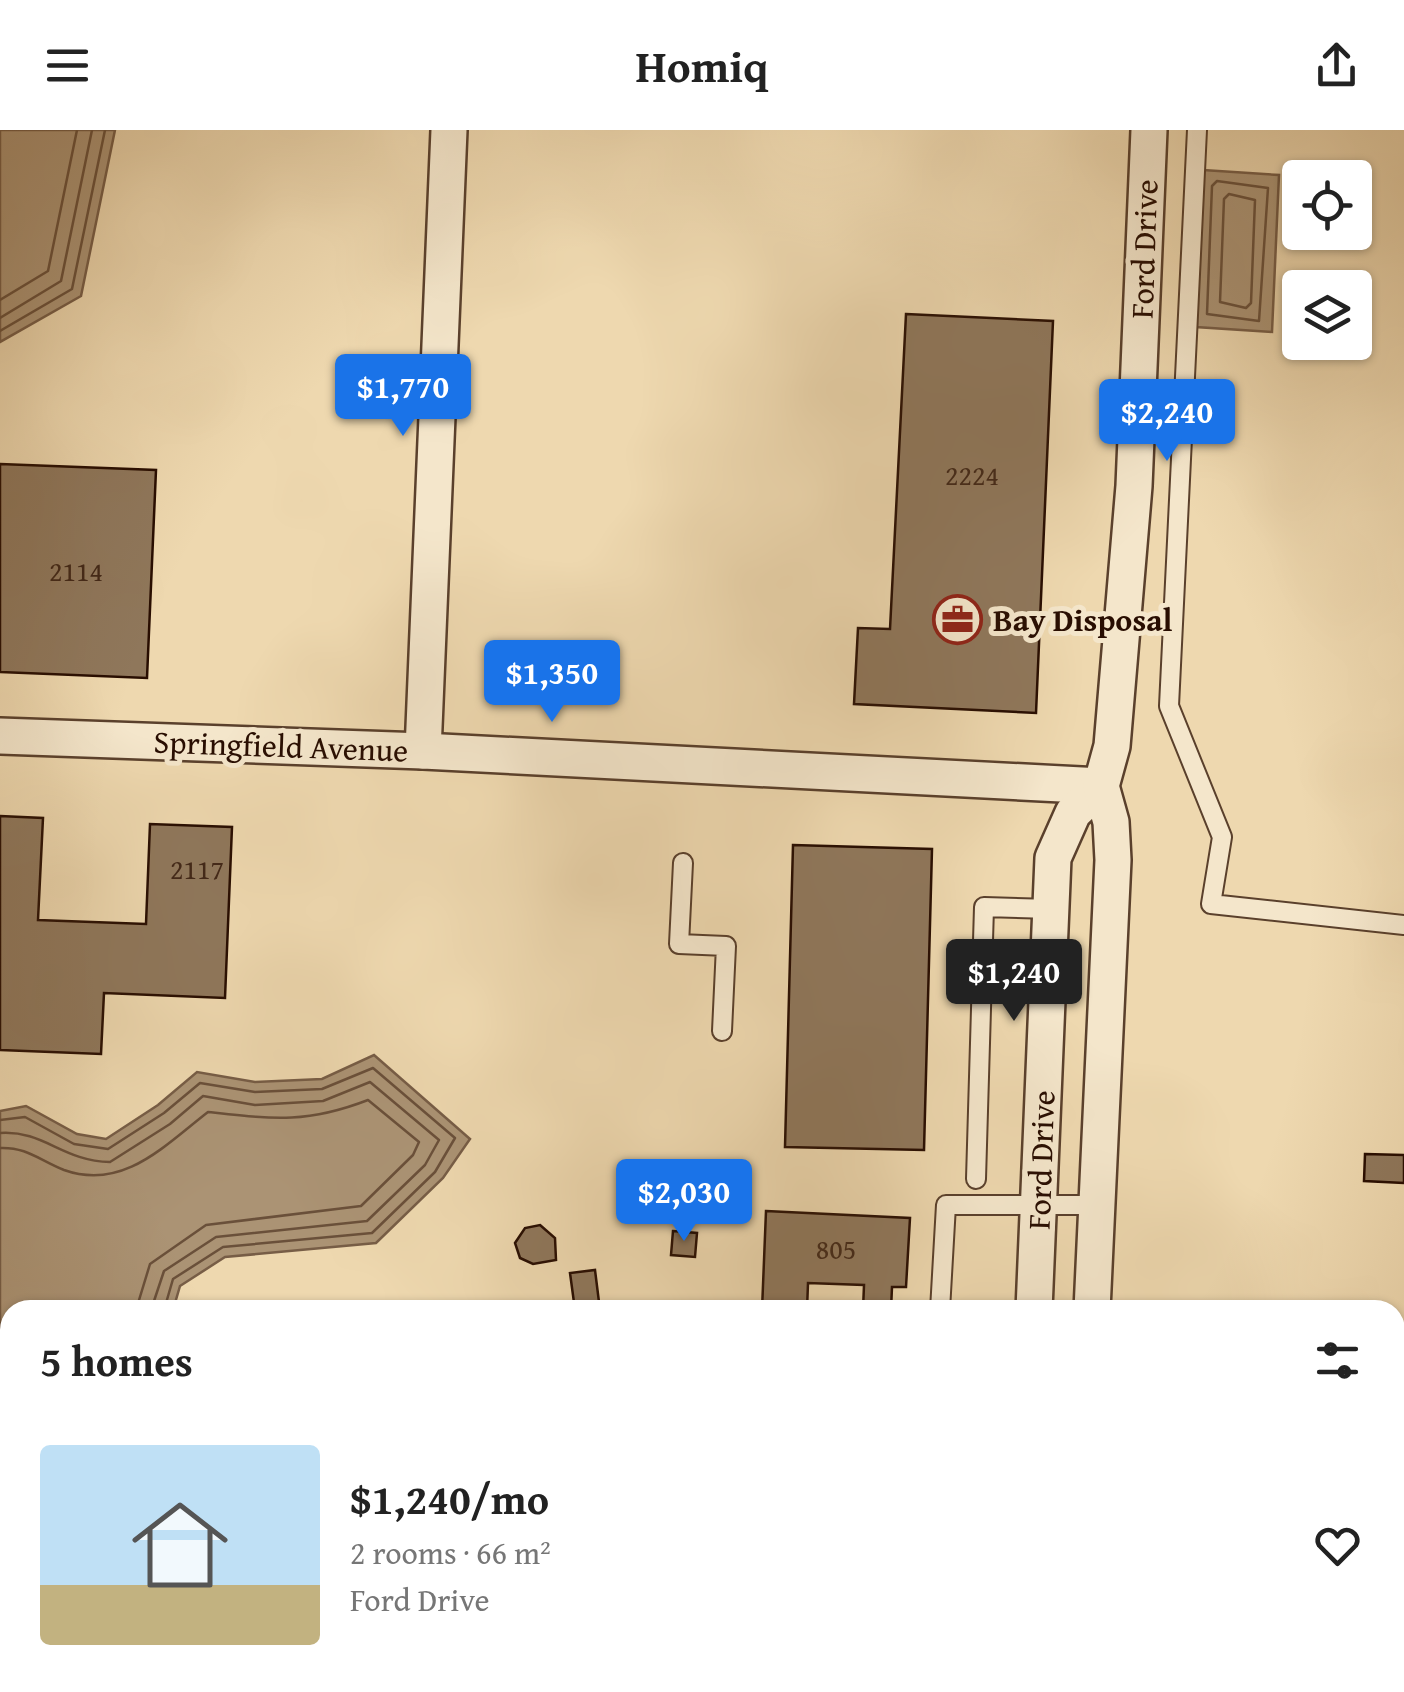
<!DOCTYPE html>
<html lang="en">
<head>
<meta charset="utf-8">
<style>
	body { margin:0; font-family:"Gentium Book Plus",serif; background:#f2f2f2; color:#222; height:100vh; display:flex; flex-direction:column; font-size:38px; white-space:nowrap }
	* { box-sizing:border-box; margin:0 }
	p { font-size:32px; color:#767676 }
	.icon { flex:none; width:55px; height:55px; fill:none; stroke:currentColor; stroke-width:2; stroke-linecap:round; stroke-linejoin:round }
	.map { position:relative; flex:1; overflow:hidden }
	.side { position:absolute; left:0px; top:1170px; width:1405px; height:392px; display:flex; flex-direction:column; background:#fff; border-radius:30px 30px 0 0; box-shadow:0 2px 8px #0004 }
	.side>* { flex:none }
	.fabs { position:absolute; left:1282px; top:30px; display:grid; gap:20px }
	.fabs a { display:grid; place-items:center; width:90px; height:90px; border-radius:10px; background:#fff; box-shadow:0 2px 8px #0004; font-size:50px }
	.price { position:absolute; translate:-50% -85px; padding:0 22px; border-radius:10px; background:#1a73e8; color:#fff; font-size:32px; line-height:65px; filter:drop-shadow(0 2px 5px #0008) }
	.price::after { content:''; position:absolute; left:50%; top:60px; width:30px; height:22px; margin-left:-15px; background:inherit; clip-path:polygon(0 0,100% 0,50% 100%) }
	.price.active { background:#222; color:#fff }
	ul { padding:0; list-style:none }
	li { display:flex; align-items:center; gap:30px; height:250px; padding:0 40px }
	li span { display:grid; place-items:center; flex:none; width:280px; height:200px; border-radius:10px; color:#555 }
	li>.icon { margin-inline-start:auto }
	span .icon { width:120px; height:120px; fill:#fffc; stroke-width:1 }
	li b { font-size:42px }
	h2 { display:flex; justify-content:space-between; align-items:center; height:120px; padding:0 40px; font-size:42px }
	header { display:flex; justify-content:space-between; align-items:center; height:130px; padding:0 40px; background:#fff; font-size:45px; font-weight:700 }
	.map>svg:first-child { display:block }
	.water { fill:#ab9374; stroke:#775d46; stroke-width:2.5 }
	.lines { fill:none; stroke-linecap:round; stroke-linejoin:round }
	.shore { stroke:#6a503a; stroke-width:2.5 }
	.building { fill:#8f775b; stroke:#280d01; stroke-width:2.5 }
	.lane-casing { stroke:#5a402c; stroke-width:22 }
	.street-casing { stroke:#5a402c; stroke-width:40 }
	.lane { stroke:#f4e6cb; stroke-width:18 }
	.street { stroke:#f4e6cb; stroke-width:35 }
	.labels { text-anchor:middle; stroke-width:10; stroke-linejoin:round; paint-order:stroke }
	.number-label { font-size:28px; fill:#422818 }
	.street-label { font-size:32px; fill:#280d01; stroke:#f4e6cb }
	.poi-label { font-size:32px; font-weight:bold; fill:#280d01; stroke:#f4e6cb; text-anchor:start }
</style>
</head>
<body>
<header><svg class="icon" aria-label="menu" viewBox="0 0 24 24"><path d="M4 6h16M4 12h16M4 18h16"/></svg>Homiq<svg class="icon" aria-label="share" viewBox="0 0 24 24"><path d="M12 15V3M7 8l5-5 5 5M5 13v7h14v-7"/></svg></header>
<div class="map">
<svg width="1404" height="1562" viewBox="0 0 1404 1562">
	<rect width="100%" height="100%" fill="#eed8af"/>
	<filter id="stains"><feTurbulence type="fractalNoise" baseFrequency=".002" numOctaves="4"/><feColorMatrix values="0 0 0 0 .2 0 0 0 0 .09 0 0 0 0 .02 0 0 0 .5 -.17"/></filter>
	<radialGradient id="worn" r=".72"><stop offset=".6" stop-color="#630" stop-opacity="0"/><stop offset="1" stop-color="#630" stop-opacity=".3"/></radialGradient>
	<g class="water">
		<polygon points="0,0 115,0 81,166 0,212"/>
		<polygon points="1203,40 1279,45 1272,202 1196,197"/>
		<polygon points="374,925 470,1009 443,1048 376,1113 225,1127 180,1156 173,1180 10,1180 10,1459 0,1442 0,981 26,976 77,1004 106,1009 158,975 197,942 255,952 322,949"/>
		<polygon points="299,1553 300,1562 51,1562 48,1553"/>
		<polygon points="937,1553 941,1562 677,1562 634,1553"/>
	</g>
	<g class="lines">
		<g class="shore">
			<polygon points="1217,51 1268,58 1259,191 1207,184 1212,56"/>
			<polygon points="1229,64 1255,70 1251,173 1246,178 1220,172 1224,69"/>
			<polyline points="0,170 48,141 77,0"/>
			<polyline points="0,188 61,151 92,0"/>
			<polyline points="0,201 72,159 105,0"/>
			<polyline points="0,990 25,987 74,1014 108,1019 164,983 200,953 255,962 322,959 373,938 455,1008 435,1042 372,1103 223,1117 173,1149 164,1180"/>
			<path d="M0,1003C44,1000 62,1031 110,1032L170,994L203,966L255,975L323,971L370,952L439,1010L425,1035L367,1091L216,1107L164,1141L151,1180"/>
			<path d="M0,1018C27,1017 39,1030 64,1040C123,1061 164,1016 208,982C272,989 306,994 368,970L419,1012L413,1025L361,1076L206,1095L150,1134L136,1180"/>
		</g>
	</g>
	<g class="building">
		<polygon points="906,184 1053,191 1036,583 854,574 858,498 890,499"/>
		<polygon points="0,334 156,340 147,548 0,542"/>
		<polygon points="0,686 43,688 38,790 146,794 150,694 232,697 225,868 104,863 101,924 0,920"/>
		<polygon points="793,715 932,719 924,1020 785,1017"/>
		<polygon points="1365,1024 1404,1025 1404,1053 1364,1051"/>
		<polygon points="766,1081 910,1088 906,1157 892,1157 891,1180 863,1180 864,1155 808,1153 807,1180 762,1180"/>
		<polygon points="540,1095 555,1108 556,1130 533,1134 520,1128 515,1113 525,1098"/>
		<polygon points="673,1101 697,1103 695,1127 671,1125"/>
		<polygon points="595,1140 600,1180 575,1180 570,1143"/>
	</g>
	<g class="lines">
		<defs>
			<g id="lane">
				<polyline points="1197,0 1169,576 1222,707 1211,774 1404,795"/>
				<polyline points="683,733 679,814 726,816 722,901"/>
				<polyline points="976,1049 984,777 1051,779"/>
				<polyline points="940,1180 946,1075 1096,1075"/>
			</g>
			<g id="street">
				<polyline points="0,606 423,621 1101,656"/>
				<polyline points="423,621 449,0"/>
				<polyline points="1034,1180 1053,728 1073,683 1101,656"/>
				<polyline points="1092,1180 1113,730 1111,692 1101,656 1112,616 1134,356 1149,0"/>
				<polyline points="1015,1562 1016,1552"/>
				<polyline points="1074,1562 1074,1552"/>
			</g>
		</defs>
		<use href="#lane" class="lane-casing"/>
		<use href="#street" class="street-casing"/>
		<use href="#lane" class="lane"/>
		<use href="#street" class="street"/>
	</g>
	<defs>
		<symbol id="office-ring" viewBox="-11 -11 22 22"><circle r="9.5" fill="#f4e6cb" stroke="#8f2418" stroke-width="1.5"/><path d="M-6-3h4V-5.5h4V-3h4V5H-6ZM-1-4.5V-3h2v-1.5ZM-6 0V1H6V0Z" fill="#8f2418"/></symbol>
	</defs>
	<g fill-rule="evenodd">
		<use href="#office-ring" x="930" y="462" width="55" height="55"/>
	</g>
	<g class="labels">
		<g class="number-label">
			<text x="972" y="355">2224</text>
			<text x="76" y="451">2114</text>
			<text x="197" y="749">2117</text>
			<text x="836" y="1129">805</text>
		</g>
		<g class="street-label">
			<text transform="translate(1144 119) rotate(-88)" y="11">Ford Drive</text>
			<text transform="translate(281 616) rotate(2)" y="11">Springfield Avenue</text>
			<text transform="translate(1041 1030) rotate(-88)" y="11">Ford Drive</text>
		</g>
		<g class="poi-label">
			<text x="993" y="501">Bay Disposal</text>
		</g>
	</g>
	<rect width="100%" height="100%" filter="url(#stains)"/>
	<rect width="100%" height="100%" fill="url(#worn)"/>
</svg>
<div class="fabs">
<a><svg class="icon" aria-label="locate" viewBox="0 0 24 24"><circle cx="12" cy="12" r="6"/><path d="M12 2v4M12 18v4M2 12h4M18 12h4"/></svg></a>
<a><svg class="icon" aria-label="layers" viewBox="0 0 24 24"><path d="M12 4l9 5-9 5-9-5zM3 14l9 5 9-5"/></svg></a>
</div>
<b class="price" style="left:403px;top:309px">$1,770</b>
<b class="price" style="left:1167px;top:334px">$2,240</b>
<b class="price" style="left:552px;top:595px">$1,350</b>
<b class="price active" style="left:1014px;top:894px">$1,240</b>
<b class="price" style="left:684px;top:1114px">$2,030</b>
<section class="side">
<h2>5 homes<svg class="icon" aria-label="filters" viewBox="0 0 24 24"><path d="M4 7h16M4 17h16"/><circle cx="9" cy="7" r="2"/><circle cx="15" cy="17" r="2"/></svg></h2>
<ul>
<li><span style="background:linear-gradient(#bfe0f5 70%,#c2b280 0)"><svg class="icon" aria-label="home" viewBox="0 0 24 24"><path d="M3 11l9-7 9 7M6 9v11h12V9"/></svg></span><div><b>$1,240/mo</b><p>2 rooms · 66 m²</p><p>Ford Drive</p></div><svg class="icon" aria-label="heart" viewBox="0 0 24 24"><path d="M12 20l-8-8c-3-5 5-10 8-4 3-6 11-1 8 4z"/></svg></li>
</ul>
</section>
</div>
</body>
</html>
